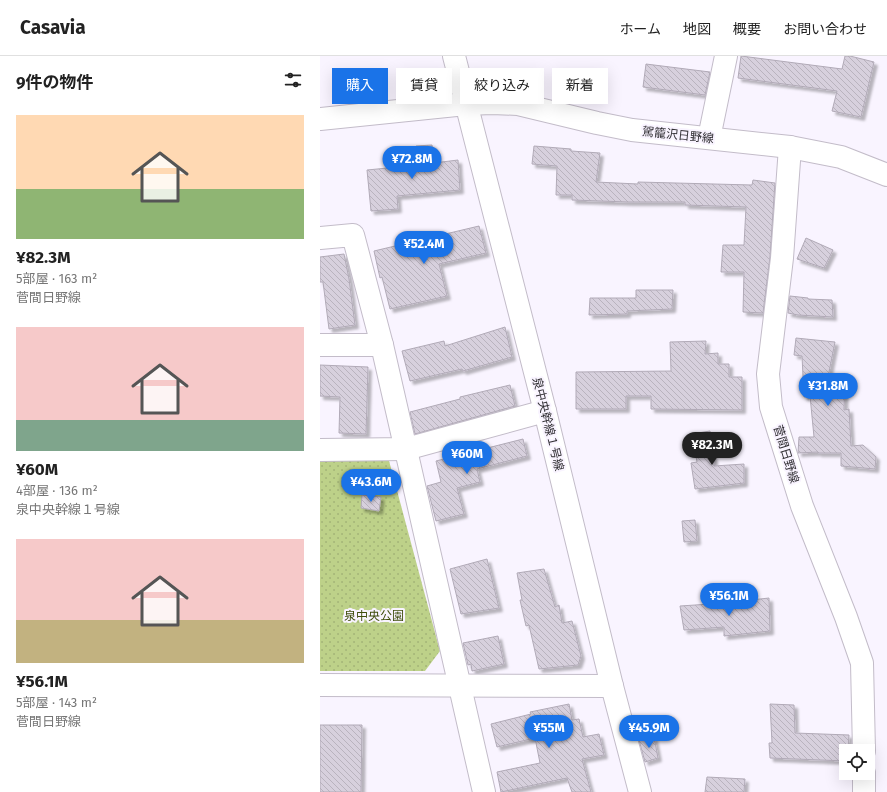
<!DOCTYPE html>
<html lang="ja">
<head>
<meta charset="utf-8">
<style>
	body { margin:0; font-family:"Fira Sans","Noto Sans JP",sans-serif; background:#f6f6f6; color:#222; height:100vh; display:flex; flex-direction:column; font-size:15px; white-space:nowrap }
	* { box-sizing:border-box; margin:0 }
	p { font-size:13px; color:#767676 }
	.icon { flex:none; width:22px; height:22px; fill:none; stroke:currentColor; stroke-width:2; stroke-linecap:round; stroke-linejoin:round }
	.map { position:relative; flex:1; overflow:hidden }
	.sheet { display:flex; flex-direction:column; background:#fff; width:320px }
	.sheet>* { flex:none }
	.top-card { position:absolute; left:12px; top:12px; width:380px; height:36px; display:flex; gap:8px }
	.tools { position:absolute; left:519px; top:688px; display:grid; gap:8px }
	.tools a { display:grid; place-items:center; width:36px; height:36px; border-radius:0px; background:#fff; box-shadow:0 4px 16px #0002; font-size:20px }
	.price { position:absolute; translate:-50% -34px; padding:0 9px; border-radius:14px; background:#1a73e8; color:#fff; font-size:13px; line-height:26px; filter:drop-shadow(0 1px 2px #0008) }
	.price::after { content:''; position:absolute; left:50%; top:24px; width:12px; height:9px; margin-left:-6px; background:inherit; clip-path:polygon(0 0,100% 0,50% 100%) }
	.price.selected { background:#222; color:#fff }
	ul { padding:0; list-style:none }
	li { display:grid; align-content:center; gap:8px; height:212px; padding:0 16px }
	li span { display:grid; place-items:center; height:124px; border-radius:0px; color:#555 }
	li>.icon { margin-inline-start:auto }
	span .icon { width:72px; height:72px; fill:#fffc; stroke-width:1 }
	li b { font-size:17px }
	h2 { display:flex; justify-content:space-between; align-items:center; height:48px; padding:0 16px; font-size:17px }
	.pill { padding:0 14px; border-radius:0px; background:#fff; box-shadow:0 4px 16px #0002; font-size:14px; line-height:36px }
	.pill.selected { background:#1a73e8; color:#fff }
	header { display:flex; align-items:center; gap:24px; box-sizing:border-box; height:56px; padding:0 20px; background:#fff; border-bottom:1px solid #e0e0e0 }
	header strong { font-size:19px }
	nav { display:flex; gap:22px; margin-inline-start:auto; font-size:14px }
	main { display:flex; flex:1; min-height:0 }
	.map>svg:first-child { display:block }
	.park { fill:url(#park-dots) }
	.building { fill:url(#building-back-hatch); stroke:#b1aab7; filter:url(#shadow) }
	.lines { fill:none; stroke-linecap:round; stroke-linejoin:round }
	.minor-casing { stroke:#c3bcc9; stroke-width:24 }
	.minor { stroke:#fff; stroke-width:22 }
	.labels { text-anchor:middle; stroke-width:4; stroke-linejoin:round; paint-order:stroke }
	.street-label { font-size:12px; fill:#312f34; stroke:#f9f4ff }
	.park-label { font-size:12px; fill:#3f4d0c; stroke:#f9f4ff }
</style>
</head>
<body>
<header>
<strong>Casavia</strong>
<nav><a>ホーム</a><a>地図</a><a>概要</a><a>お問い合わせ</a></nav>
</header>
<main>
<section class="sheet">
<h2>9件の物件<svg class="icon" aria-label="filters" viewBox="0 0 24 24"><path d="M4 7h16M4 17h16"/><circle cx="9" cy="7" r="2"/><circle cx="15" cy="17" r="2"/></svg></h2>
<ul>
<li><span style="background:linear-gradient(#ffd9b3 60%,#8fb573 0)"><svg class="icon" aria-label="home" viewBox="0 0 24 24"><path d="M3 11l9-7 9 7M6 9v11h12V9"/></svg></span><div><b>¥82.3M</b><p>5部屋 · 163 m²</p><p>菅間日野線</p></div></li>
<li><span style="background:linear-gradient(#f6c9c9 75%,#7fa58c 0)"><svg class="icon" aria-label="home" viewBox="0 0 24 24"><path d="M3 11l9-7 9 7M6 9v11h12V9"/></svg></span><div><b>¥60M</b><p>4部屋 · 136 m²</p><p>泉中央幹線１号線</p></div></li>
<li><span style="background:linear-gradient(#f6c9c9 65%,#c2b280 0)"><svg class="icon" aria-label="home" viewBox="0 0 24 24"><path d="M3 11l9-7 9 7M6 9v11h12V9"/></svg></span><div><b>¥56.1M</b><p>5部屋 · 143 m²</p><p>菅間日野線</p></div></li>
</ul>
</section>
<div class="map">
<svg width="567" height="736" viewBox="0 0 567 736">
	<defs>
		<pattern id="park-dots" width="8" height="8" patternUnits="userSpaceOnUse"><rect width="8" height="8" fill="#bdd189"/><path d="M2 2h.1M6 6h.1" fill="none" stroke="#a3b477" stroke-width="1.8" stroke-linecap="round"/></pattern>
		<pattern id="building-back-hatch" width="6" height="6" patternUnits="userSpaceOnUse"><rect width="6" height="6" fill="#d7d0dd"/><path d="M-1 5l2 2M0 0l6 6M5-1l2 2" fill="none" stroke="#b9b3be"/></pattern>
		<filter id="shadow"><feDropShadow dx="3.5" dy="3.5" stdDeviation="1" flood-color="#0004"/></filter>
	</defs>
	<rect width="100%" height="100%" fill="#f9f4ff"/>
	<polygon class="park" points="0,401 68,401 120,595 105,615 0,615"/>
	<g class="building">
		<polygon points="421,0 522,13 525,0 530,0 554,6 541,61 512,55 517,35 418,22"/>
		<polygon points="326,8 390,16 385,39 323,31"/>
		<polygon points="112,89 114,107 138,104 140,134 77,140 78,153 51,155 47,114 98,109 96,90"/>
		<polygon points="214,90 251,93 251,95 280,97 276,126 318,128 318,126 432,129 433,124 455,127 450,201 443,257 423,256 424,216 401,216 403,189 424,189 426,151 365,149 365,146 308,146 252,144 252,139 236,139 237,110 212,108"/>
		<polygon points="159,170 166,197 119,208 127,240 70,253 62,221 60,222 54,195"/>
		<polygon points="486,182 513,194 504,212 477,203"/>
		<polygon points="24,198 29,223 35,269 9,273 3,226 0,226 0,201"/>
		<polygon points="316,234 353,234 352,253 307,255 307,258 269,259 270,242 316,242"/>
		<polygon points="470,240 488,242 488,243 512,244 513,261 478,259 468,257"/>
		<polygon points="185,271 192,301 143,315 142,313 90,325 82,295 124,285 125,290"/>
		<polygon points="476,282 515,286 508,321 525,321 524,354 529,353 531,390 543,389 556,401 555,413 521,410 521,397 498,397 498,396 478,397 479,381 494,381 490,340 484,341 482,300 474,299"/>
		<polygon points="386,285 385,298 398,297 398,308 409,308 409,321 422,321 422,354 331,353 331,340 306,340 306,353 256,353 256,316 351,315 350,286"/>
		<polygon points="0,309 48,311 46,378 19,377 20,341 0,340"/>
		<polygon points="190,329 195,350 95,378 90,356 140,343 140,341"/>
		<polygon points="390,375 393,402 394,402 394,410 424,408 424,427 375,433 371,407 377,406 372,378"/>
		<polygon points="203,383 207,400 157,413 160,426 137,432 144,458 116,465 107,430 121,426 116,405"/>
		<polygon points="42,439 61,441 59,455 41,452"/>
		<polygon points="375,464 377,485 364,486 362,465"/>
		<polygon points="167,503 179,552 141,558 130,513"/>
		<polygon points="224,513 235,551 239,549 242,567 252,565 261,600 258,609 219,613 209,569 206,570 200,544 202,544 197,517"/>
		<polygon points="449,542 450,575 404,580 404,571 364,574 360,550 405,547"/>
		<polygon points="178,580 184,608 152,615 151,608 148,609 143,587"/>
		<polygon points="249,648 252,664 259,663 263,681 279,678 284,699 262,703 271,736 252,736 247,722 181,736 177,716 220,707 215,682 177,691 171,668 211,658 210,656"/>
		<polygon points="450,648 474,649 475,677 529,679 528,695 526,695 526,705 450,702 449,687 452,687"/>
		<polygon points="0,669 42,669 41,736 0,736"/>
		<polygon points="334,681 338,702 325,706 319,684"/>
		<polygon points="387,721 425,723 424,736 385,736"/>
	</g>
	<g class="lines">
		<defs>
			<g id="minor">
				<polyline points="134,0 225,355 292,630 320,736"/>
				<polyline points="0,63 146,48 172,47 198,48 277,67 312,74 470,91 521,101 567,119"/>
				<polyline points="389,82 406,0"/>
				<polyline points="470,91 462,202 448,318 451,351 482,450 526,561 542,607 544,695"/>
				<polyline points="0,182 33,179 62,289 164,736"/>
				<polyline points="0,289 62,289"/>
				<polyline points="0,394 86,393 225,355"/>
				<polyline points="0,629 292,630"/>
				<polyline points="544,717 544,736"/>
			</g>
		</defs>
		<use href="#minor" class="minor-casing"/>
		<use href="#minor" class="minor"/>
	</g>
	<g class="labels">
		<g class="street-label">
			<text transform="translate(358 79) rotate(6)" y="4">駕籠沢日野線</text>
			<text transform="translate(228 368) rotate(76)" y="4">泉中央幹線１号線</text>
			<text transform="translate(466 398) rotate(73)" y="4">菅間日野線</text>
		</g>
		<g class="park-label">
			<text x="54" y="564">泉中央公園</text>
		</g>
	</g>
</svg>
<div class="tools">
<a><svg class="icon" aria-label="locate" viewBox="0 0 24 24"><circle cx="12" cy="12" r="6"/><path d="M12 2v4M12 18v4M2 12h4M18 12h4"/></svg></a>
</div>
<b class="price" style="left:92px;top:124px">¥72.8M</b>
<b class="price" style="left:104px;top:209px">¥52.4M</b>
<b class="price" style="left:508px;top:351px">¥31.8M</b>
<b class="price selected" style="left:392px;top:410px">¥82.3M</b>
<b class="price" style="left:147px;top:419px">¥60M</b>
<b class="price" style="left:51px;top:447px">¥43.6M</b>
<b class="price" style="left:409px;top:561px">¥56.1M</b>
<b class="price" style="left:229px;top:693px">¥55M</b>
<b class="price" style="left:329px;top:693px">¥45.9M</b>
<div class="top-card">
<a class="pill selected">購入</a>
<a class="pill">賃貸</a>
<a class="pill">絞り込み</a>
<a class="pill">新着</a>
</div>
</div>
</main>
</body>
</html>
